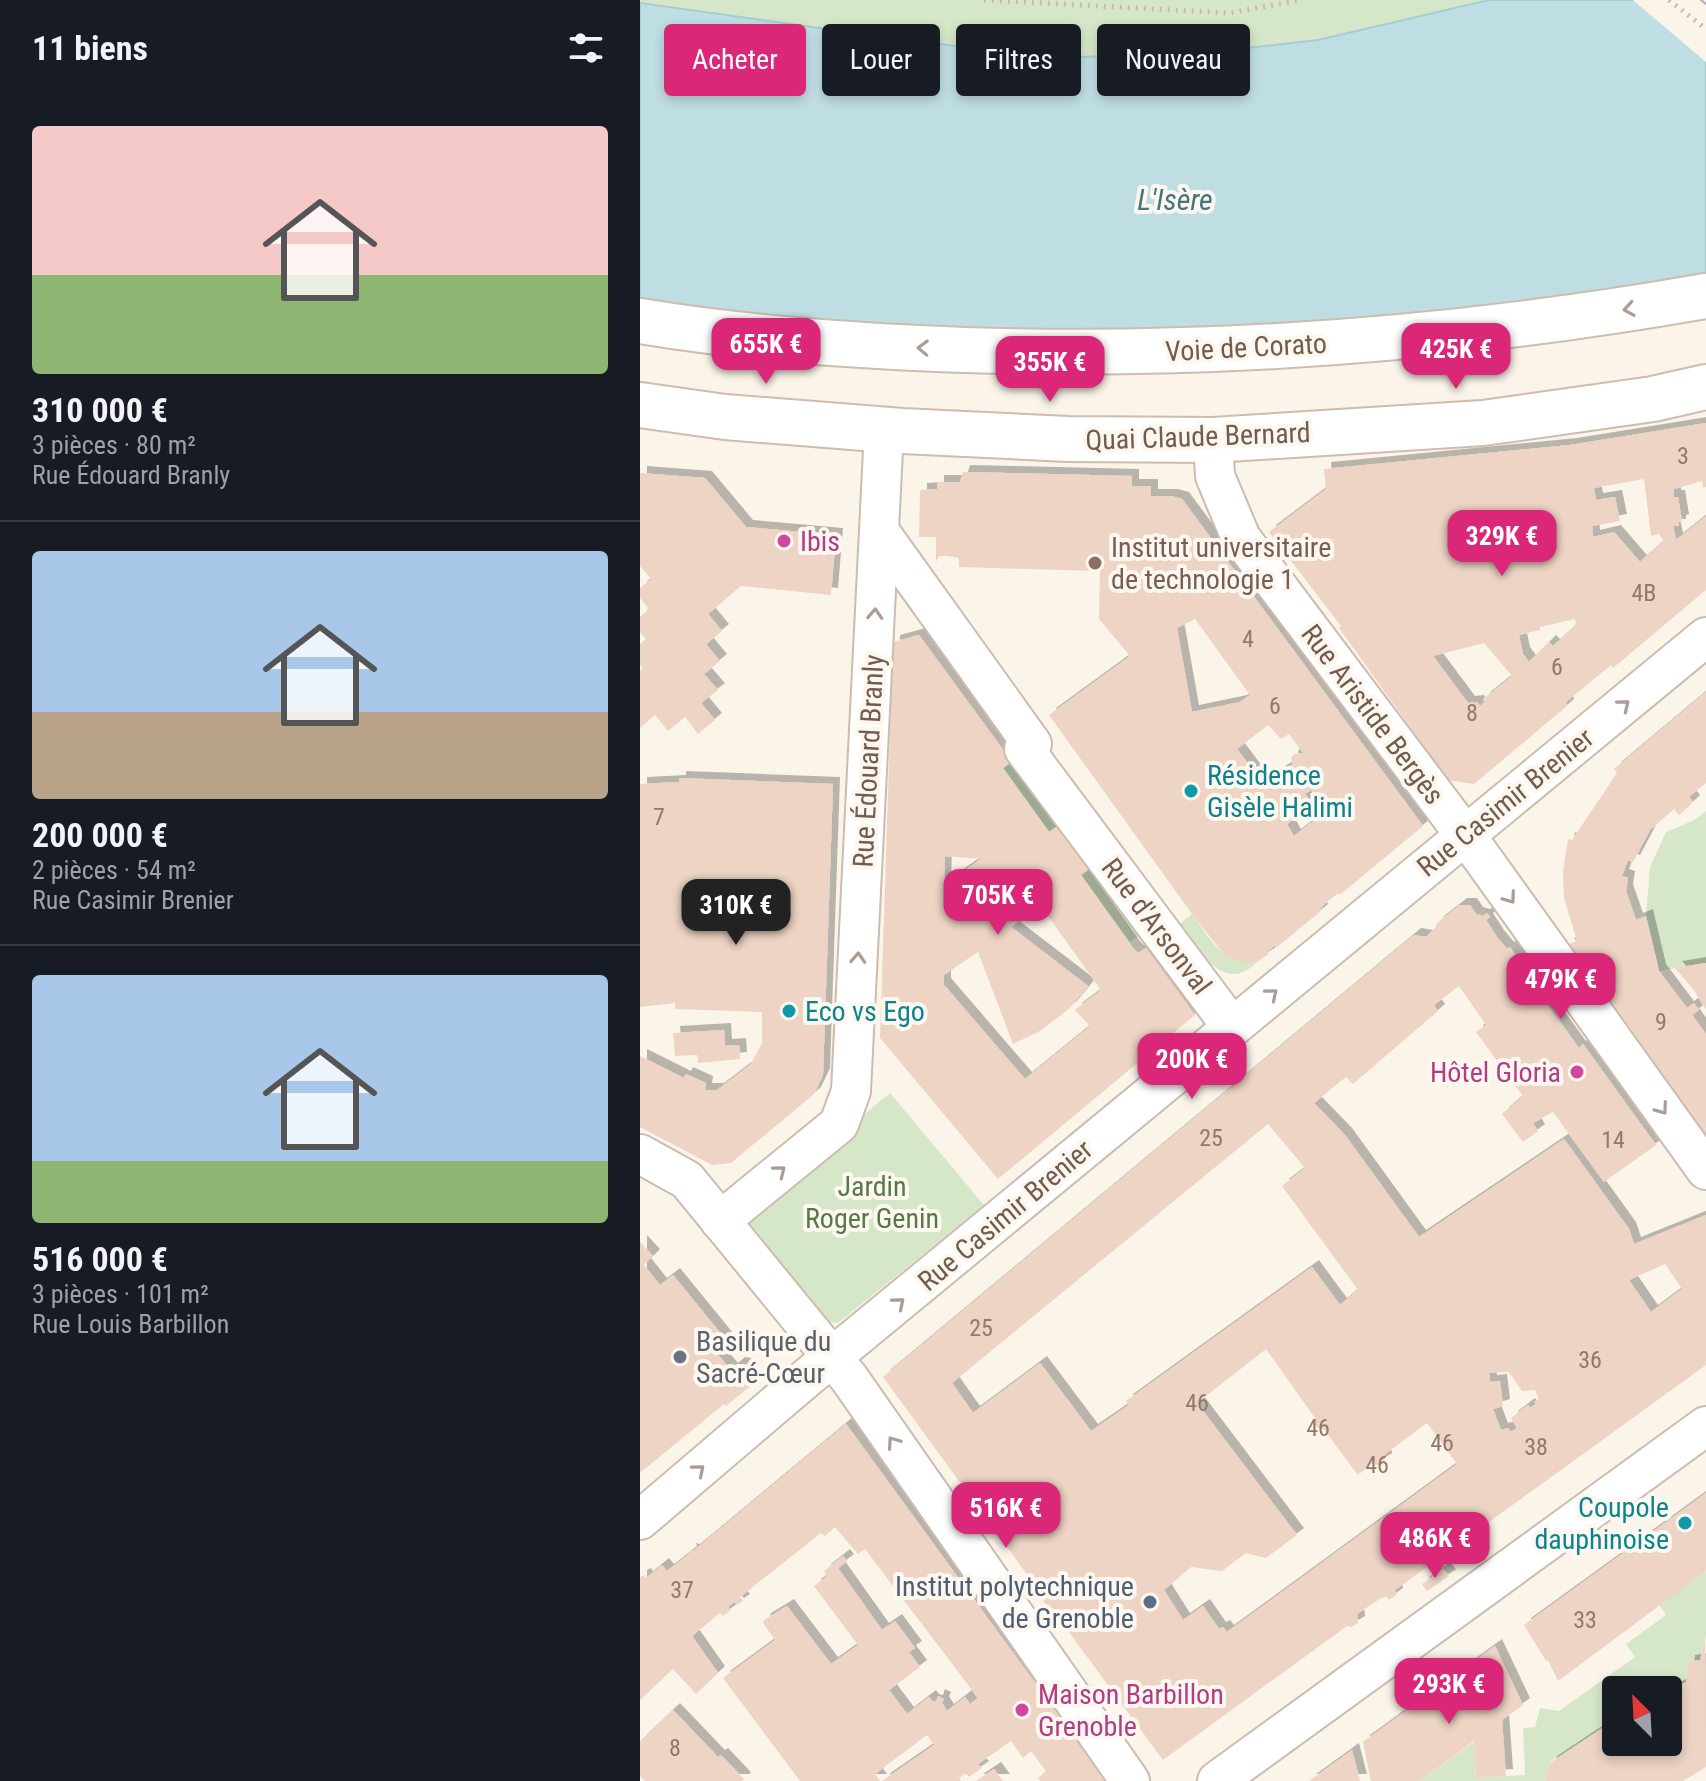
<!DOCTYPE html>
<html lang="fr">
<head>
<meta charset="utf-8">
<style>
	body { margin:0; font-family:"Roboto Condensed",sans-serif; background:#242831; color:#f1f3f6; height:100vh; display:flex; flex-direction:column; font-size:30px; white-space:nowrap }
	* { box-sizing:border-box; margin:0 }
	p { font-size:26px; color:#9ea1a6 }
	.icon { flex:none; width:44px; height:44px; fill:none; stroke:currentColor; stroke-width:2; stroke-linecap:round; stroke-linejoin:round }
	.map { position:relative; flex:1; overflow:hidden }
	.details { display:flex; flex-direction:column; background:#171b24; width:640px }
	.details>* { flex:none }
	.guide { position:absolute; left:24px; top:24px; width:760px; height:72px; display:flex; gap:16px }
	.needle { width:52px; rotate:336deg }
	.fabs { position:absolute; left:962px; top:1676px; display:grid; gap:16px }
	.fabs a { display:grid; place-items:center; width:80px; height:80px; border-radius:8px; background:#171b24; box-shadow:0 4px 12px #0003; font-size:40px }
	.price { position:absolute; translate:-50% -68px; padding:0 18px; border-radius:16px; background:#db2777; color:#fff; font-size:26px; line-height:52px; filter:drop-shadow(0 2px 4px #0008) }
	.price::after { content:''; position:absolute; left:50%; top:48px; width:24px; height:18px; margin-left:-12px; background:inherit; clip-path:polygon(0 0,100% 0,50% 100%) }
	.price.active { background:#222; color:#fff }
	ul { padding:0; list-style:none }
	li { display:grid; align-content:center; gap:16px; height:424px; padding:0 32px }
	li+li { border-top:2px solid #363941 }
	li span { display:grid; place-items:center; height:248px; border-radius:8px; color:#555 }
	li>.icon { margin-inline-start:auto }
	span .icon { width:144px; height:144px; fill:#fffc; stroke-width:1 }
	li b { font-size:34px }
	h2 { display:flex; justify-content:space-between; align-items:center; height:96px; padding:0 32px; font-size:34px }
	.tag { padding:0 28px; border-radius:8px; background:#171b24; box-shadow:0 4px 12px #0003; font-size:28px; line-height:72px }
	.tag.active { background:#db2777; color:#fff }
	main { display:flex; flex:1; min-height:0 }
	.map>svg:first-child { display:block }
	.green { fill:#d6e7c9 }
	.water { fill:#bfdee3; stroke:#a6cdd3; stroke-width:2 }
	.pier { fill:#fbf4e9 }
	.building { fill:#edd4c4; fill-rule:evenodd; filter:url(#shadow) }
	.lines { fill:none; stroke-linecap:round; stroke-linejoin:round }
	.street-casing { stroke:#ccbcb0; stroke-width:42 }
	.secondary-casing { stroke:#cebcae; stroke-width:48 }
	.path { stroke:#d2b7a6; stroke-width:5; stroke-dasharray:2 6; stroke-linecap:butt }
	.street { stroke:#fff; stroke-width:38 }
	.secondary { stroke:#fff; stroke-width:44 }
	.tram { stroke:#b7a8c4; stroke-width:2 }
	.oneway { stroke:#ab9d95 }
	.hotel-dot { fill:#d1479c; stroke:#fdf8ef; stroke-width:3 }
	.education-dot { fill:#8d6e63; stroke:#fdf8ef; stroke-width:3 }
	.culture-dot { fill:#0f9aa8; stroke:#fdf8ef; stroke-width:3 }
	.worship-dot { fill:#6b7280; stroke:#fdf8ef; stroke-width:3 }
	.service-dot { fill:#5c6f8a; stroke:#fdf8ef; stroke-width:3 }
	.labels { text-anchor:middle; stroke-width:8; stroke-linejoin:round; paint-order:stroke }
	.number-label { font-size:24px; fill:#92796c }
	.street-label { font-size:28px; fill:#735b4f; stroke:#fdf8ef }
	.hotel-label { font-size:28px; fill:#b23c85; stroke:#fdf8ef; text-anchor:start }
	.education-label { font-size:28px; fill:#785e54; stroke:#fdf8ef; text-anchor:start }
	.culture-label { font-size:28px; fill:#0d838f; stroke:#fdf8ef; text-anchor:start }
	.park-label { font-size:28px; fill:#577848; stroke:#fdf8ef }
	.worship-label { font-size:28px; fill:#5b616d; stroke:#fdf8ef; text-anchor:start }
	.service-label { font-size:28px; fill:#4e5e75; stroke:#fdf8ef; text-anchor:end }
	.water-label { font-size:30px; font-style:italic; fill:#47757d; stroke:#fdf8ef }
</style>
</head>
<body>
<main>
<section class="details">
<h2>11 biens<svg class="icon" aria-label="filters" viewBox="0 0 24 24"><path d="M4 7h16M4 17h16"/><circle cx="9" cy="7" r="2"/><circle cx="15" cy="17" r="2"/></svg></h2>
<ul>
<li><span style="background:linear-gradient(#f6c9c9 60%,#8fb573 0)"><svg class="icon" aria-label="home" viewBox="0 0 24 24"><path d="M3 11l9-7 9 7M6 9v11h12V9"/></svg></span><div><b>310 000 €</b><p>3 pièces · 80 m²</p><p>Rue Édouard Branly</p></div></li>
<li><span style="background:linear-gradient(#a9c7e8 65%,#b9a48a 0)"><svg class="icon" aria-label="home" viewBox="0 0 24 24"><path d="M3 11l9-7 9 7M6 9v11h12V9"/></svg></span><div><b>200 000 €</b><p>2 pièces · 54 m²</p><p>Rue Casimir Brenier</p></div></li>
<li><span style="background:linear-gradient(#a9c7e8 75%,#8fb573 0)"><svg class="icon" aria-label="home" viewBox="0 0 24 24"><path d="M3 11l9-7 9 7M6 9v11h12V9"/></svg></span><div><b>516 000 €</b><p>3 pièces · 101 m²</p><p>Rue Louis Barbillon</p></div></li>
</ul>
</section>
<div class="map">
<svg width="1066" height="1781" viewBox="0 0 1066 1781">
	<defs>
		<filter id="shadow"><feDropShadow dx="7" dy="-7" stdDeviation="0" flood-color="#0004"/></filter>
	</defs>
	<rect width="100%" height="100%" fill="#fbf4e9"/>
	<g class="green">
		<polygon points="0,0 849,0 678,40 580,51 417,58 12,6 0,3"/>
		<polygon points="371,762 503,933 490,942 441,875 418,826 409,832 363,768"/>
		<polygon points="1066,811 1066,963 1019,971 1006,916 1010,867 1026,832 1054,820"/>
		<path d="M552,914C570,938 584,968 618,961C584,997 561,950 539,925Z"/>
		<polygon points="250,1093 344,1205 198,1323 180,1322 94,1223"/>
		<polygon points="1066,1571 1066,1635 1060,1660 1048,1662 1046,1682 1028,1692 1028,1690 976,1690 976,1719 910,1762 905,1781 780,1781 834,1742 836,1778 885,1775 883,1728 895,1727 900,1708 919,1711 995,1657 986,1644 1026,1615 1019,1604"/>
	</g>
	<polygon class="water" points="849,0 1066,0 1066,284 855,314 424,339 0,309 0,3 250,38 417,58 580,51 678,40"/>
	<polygon class="pier" points="993,0 1066,0 1066,62 994,1"/>
	<g class="building">
		<path d="M1066,423V487L1063,488L1062,481L1034,489V497H1038L1042,521L1039,522V526H1033L1036,540L1066,516V590L973,668L971,665L926,702L927,706L834,784L808,780L699,628L701,626L629,532L686,489L684,469L930,445ZM1004,479L1011,536L1019,534L1024,541L1000,562L974,532L953,537L952,526L980,521L975,497L956,500L954,488ZM881,516L884,535L833,541L830,520ZM935,619L936,625L913,646L909,642L889,662L883,654L879,635L900,630V627ZM844,643L872,676L843,699L845,702L840,706L837,702L828,703L793,656Z"/>
		<path d="M323,472L492,476V486H511V496H531L542,499L783,826L701,894H697L688,901L680,909L681,911L637,947L635,945L627,952L629,954L618,961L606,963L586,957L552,914L409,715L490,656L459,619L460,571L319,567V558L307,556H299L296,562V537H279L280,490L297,489V482H320ZM555,619L610,695L600,702L552,712L537,628ZM628,725L641,739L649,734L663,753L654,754L651,758L653,764L631,777L629,773L618,777L597,749ZM671,790L688,811L684,817L680,816L654,836L647,824L664,811L666,805L663,801L668,798L665,794Z"/>
		<polygon points="0,473 65,478 106,527 196,535 191,595 101,586 68,614 82,631 66,644 80,661 64,674 78,690 61,703 75,720 58,734 45,717 28,731 15,715 0,728 0,671 3,668 0,665 0,644 6,639 0,632 0,617 9,609 0,598 0,588 11,579 0,566"/>
		<path d="M279,635L372,762L363,768L409,832L418,826L449,869L441,875L493,948L498,953L506,948L555,1015L358,1179L240,1038L253,642ZM305,856L341,859L312,879L314,882L304,890ZM400,905L461,990L435,1010L450,1026L385,1079L304,985V975L338,952L373,1044L400,1031L430,1008L448,986L371,927Z"/>
		<polygon points="1066,692 1066,783 1049,797 1053,802 1039,815 1034,809 1010,830 993,862 988,860 982,876 988,878 986,891 996,920 1006,916 1019,971 1047,1008 1054,1003 1059,1010 1052,1015 1066,1034 1066,1136 993,1032 927,945 937,941 924,898 923,872 928,839 932,840 977,773 974,769"/>
		<polygon points="39,778 193,784 183,1075 174,1094 91,1163 72,1165 0,1127 0,1056 44,1078 46,1074 66,1083 65,1090 77,1090 111,1064 122,1043 122,1012 35,1009 35,1003 0,1007 0,784 39,782"/>
		<path d="M820,905H830L836,914L843,916L847,913L850,917L846,920L857,937L867,949L870,947L880,962L878,964L939,1048L943,1044L1016,1145L964,1182L913,1112L893,1123L898,1131L883,1142L862,1114L883,1096L836,1032L846,1025L819,986L794,1005L798,1011L713,1084L706,1077L674,1103L705,1135L779,1237L924,1139L989,1229L994,1244L1066,1215V1365L755,1590L756,1595L749,1600L747,1597L741,1598L717,1614L718,1623L711,1627L707,1626L523,1760L409,1605L408,1607L399,1595L400,1593L376,1559L243,1377L774,935L786,937L795,928L797,923ZM628,1124L665,1168L642,1186L718,1290L700,1305L672,1267L486,1401L489,1405L451,1431L400,1363L333,1413L312,1383ZM1025,1264L1042,1289L1011,1312L989,1280ZM626,1349L675,1418L674,1423L678,1428L682,1427L718,1475L731,1464L737,1465L745,1460L744,1455L787,1423L817,1464L587,1632L583,1627L579,1629L563,1606L543,1620L524,1590L551,1567L582,1571L606,1553L626,1558L657,1535L557,1403ZM869,1372L882,1391L895,1390L899,1399L894,1402L896,1404L890,1408L888,1405L871,1418L877,1428L871,1432L868,1428L861,1430L853,1409L863,1406L860,1381L850,1382L849,1373Z"/>
		<polygon points="1066,963 1066,1010 1054,990 1035,968"/>
		<polygon points="84,1030 85,1046 99,1045 100,1059 58,1063 57,1055 35,1056 33,1033"/>
		<polygon points="0,1242 13,1256 4,1265 20,1285 33,1275 86,1340 74,1350 91,1370 98,1364 104,1365 113,1377 112,1385 86,1406 84,1404 0,1473"/>
		<polygon points="206,1424 382,1665 467,1781 400,1781 398,1778 406,1771 391,1751 383,1758 371,1741 338,1764 342,1768 329,1777 326,1773 319,1778 321,1781 242,1781 294,1745 287,1735 235,1774 240,1781 160,1781 83,1678 135,1640 123,1623 124,1620 147,1606 191,1664 218,1645 174,1586 187,1576 184,1571 203,1556 207,1561 198,1568 242,1630 255,1621 275,1648 269,1652 280,1667 249,1690 267,1714 289,1697 292,1701 296,1702 298,1696 304,1699 302,1703 307,1711 325,1697 330,1704 338,1698 225,1549 218,1554 195,1527 185,1536 181,1533 100,1597 103,1601 97,1605 94,1602 88,1607 91,1610 83,1616 80,1613 52,1636 78,1673 56,1694 33,1669 0,1700 0,1577 4,1575 6,1578 22,1565 27,1571 50,1553 49,1550 53,1551"/>
		<polygon points="1066,1493 1066,1571 918,1681 908,1660 906,1661 884,1625"/>
		<polygon points="803,1569 809,1576 787,1591 782,1584"/>
		<polygon points="1065,1640 1066,1767 1043,1781 905,1781 910,1763 976,1719 976,1742 1028,1742 1028,1692 1046,1682 1048,1662 1060,1660"/>
		<polygon points="855,1646 883,1705 862,1720 866,1776 836,1778 834,1741 780,1781 731,1781 723,1742"/>
		<polygon points="33,1710 78,1757 81,1755 104,1779 102,1781 5,1781 0,1776 0,1741"/>
		<polygon points="712,1750 720,1781 669,1781"/>
		<polygon points="354,1769 363,1781 336,1781"/>
	</g>
	<g class="lines">
		<defs>
			<g id="street">
				<polyline points="573,440 575,476 601,538 840,855 1066,1170"/>
				<polyline points="240,532 392,744"/>
				<polyline points="384,749 592,1027"/>
				<polyline points="0,1154 47,1180 209,1378 490,1781"/>
				<polyline points="80,1221 199,1124 211,1091 244,430"/>
				<polyline points="0,1520 163,1381 1066,637"/>
				<polyline points="577,1781 1066,1426"/>
			</g>
			<g id="secondary">
				<path d="M0,321C107,339 217,346 325,350C574,358 821,339 1066,296"/>
				<polyline points="0,405 85,417 262,431 428,439 573,440 843,423 1013,399 1066,387"/>
			</g>
		</defs>
		<use href="#street" class="street-casing"/>
		<use href="#secondary" class="secondary-casing"/>
		<g class="path">
			<polyline points="344,0 589,13 661,0"/>
			<polyline points="1029,0 1066,29"/>
		</g>
		<use href="#street" class="street"/>
		<use href="#secondary" class="secondary"/>
		<polyline class="tram" points="1061,0 1066,4"/>
	</g>
	<defs><path id="oneway-chevron" d="M-2-3.5L2.5 0L-2 3.5" fill="none" stroke-width="1.6" stroke-linecap="round" stroke-linejoin="round" transform="scale(2)"/></defs>
	<g class="oneway">
		<use href="#oneway-chevron" transform="translate(989 309) rotate(171)"/>
		<use href="#oneway-chevron" transform="translate(283 348) rotate(-178)"/>
		<use href="#oneway-chevron" transform="translate(235 614) rotate(-87)"/>
		<use href="#oneway-chevron" transform="translate(984 705) rotate(-39)"/>
		<use href="#oneway-chevron" transform="translate(870 898) rotate(54)"/>
		<use href="#oneway-chevron" transform="translate(218 958) rotate(-87)"/>
		<use href="#oneway-chevron" transform="translate(632 994) rotate(-40)"/>
		<use href="#oneway-chevron" transform="translate(1022 1109) rotate(54)"/>
		<use href="#oneway-chevron" transform="translate(140 1171) rotate(-39)"/>
		<use href="#oneway-chevron" transform="translate(259 1303) rotate(-40)"/>
		<use href="#oneway-chevron" transform="translate(253 1442) rotate(-125)"/>
		<use href="#oneway-chevron" transform="translate(59 1470) rotate(-40)"/>
	</g>
	<g class="hotel-dot">
		<circle cx="144" cy="541" r="8"/>
		<circle cx="937" cy="1072" r="8"/>
		<circle cx="382" cy="1710" r="8"/>
	</g>
	<circle class="education-dot" cx="455" cy="563" r="8"/>
	<g class="culture-dot">
		<circle cx="551" cy="791" r="8"/>
		<circle cx="149" cy="1011" r="8"/>
		<circle cx="1045" cy="1523" r="8"/>
	</g>
	<circle class="worship-dot" cx="40" cy="1357" r="8"/>
	<circle class="service-dot" cx="510" cy="1602" r="8"/>
	<g class="labels">
		<g class="number-label">
			<text x="1043" y="464">3</text>
			<text x="1004" y="601">4B</text>
			<text x="608" y="647">4</text>
			<text x="917" y="675">6</text>
			<text x="635" y="714">6</text>
			<text x="832" y="721">8</text>
			<text x="19" y="825">7</text>
			<text x="1021" y="1030">9</text>
			<text x="571" y="1146">25</text>
			<text x="973" y="1148">14</text>
			<text x="341" y="1336">25</text>
			<text x="950" y="1368">36</text>
			<text x="557" y="1411">46</text>
			<text x="678" y="1436">46</text>
			<text x="802" y="1451">46</text>
			<text x="896" y="1455">38</text>
			<text x="737" y="1473">46</text>
			<text x="42" y="1598">37</text>
			<text x="945" y="1628">33</text>
			<text x="35" y="1756">8</text>
		</g>
		<g class="street-label">
			<text transform="translate(606 347) rotate(-3)" y="10">Voie de Corato</text>
			<text transform="translate(558 436) rotate(-2)" y="10">Quai Claude Bernard</text>
			<text transform="translate(733 714) rotate(53)" y="10">Rue Aristide Bergès</text>
			<text transform="translate(228 761) rotate(-87)" y="10">Rue Édouard Branly</text>
			<text transform="translate(865 802) rotate(-39)" y="10">Rue Casimir Brenier</text>
			<text transform="translate(517 926) rotate(53)" y="10">Rue d'Arsonval</text>
			<text transform="translate(365 1215) rotate(-40)" y="10">Rue Casimir Brenier</text>
		</g>
		<g class="hotel-label">
			<text x="160" y="551">Ibis</text>
			<text x="921" y="1082" text-anchor="end">Hôtel Gloria</text>
			<text x="398" y="1704">Maison Barbillon<tspan x="398" dy="32">Grenoble</tspan></text>
		</g>
		<g class="education-label">
			<text x="471" y="557">Institut universitaire<tspan x="471" dy="32">de technologie 1</tspan></text>
		</g>
		<g class="culture-label">
			<text x="567" y="785">Résidence<tspan x="567" dy="32">Gisèle Halimi</tspan></text>
			<text x="165" y="1021">Eco vs Ego</text>
			<text x="1029" y="1517" text-anchor="end">Coupole<tspan x="1029" dy="32">dauphinoise</tspan></text>
		</g>
		<g class="park-label">
			<text x="232" y="1196">Jardin<tspan x="232" dy="32">Roger Genin</tspan></text>
		</g>
		<g class="worship-label">
			<text x="56" y="1351">Basilique du<tspan x="56" dy="32">Sacré-Cœur</tspan></text>
		</g>
		<g class="service-label">
			<text x="494" y="1596">Institut polytechnique<tspan x="494" dy="32">de Grenoble</tspan></text>
		</g>
		<g class="water-label">
			<text x="535" y="210">L'Isère</text>
		</g>
	</g>
</svg>
<div class="fabs">
<a><svg class="needle" viewBox="-14 -14 28 28"><path d="M0-13l5 13h-10z" fill="#e53935"/><path d="M0 13l5-13h-10z" fill="#9ea1a6"/></svg></a>
</div>
<b class="price" style="left:126px;top:386px">655K €</b>
<b class="price" style="left:816px;top:391px">425K €</b>
<b class="price" style="left:410px;top:404px">355K €</b>
<b class="price" style="left:862px;top:578px">329K €</b>
<b class="price" style="left:358px;top:937px">705K €</b>
<b class="price active" style="left:96px;top:947px">310K €</b>
<b class="price" style="left:921px;top:1021px">479K €</b>
<b class="price" style="left:552px;top:1101px">200K €</b>
<b class="price" style="left:366px;top:1550px">516K €</b>
<b class="price" style="left:795px;top:1580px">486K €</b>
<b class="price" style="left:809px;top:1726px">293K €</b>
<div class="guide">
<a class="tag active">Acheter</a>
<a class="tag">Louer</a>
<a class="tag">Filtres</a>
<a class="tag">Nouveau</a>
</div>
</div>
</main>
</body>
</html>
